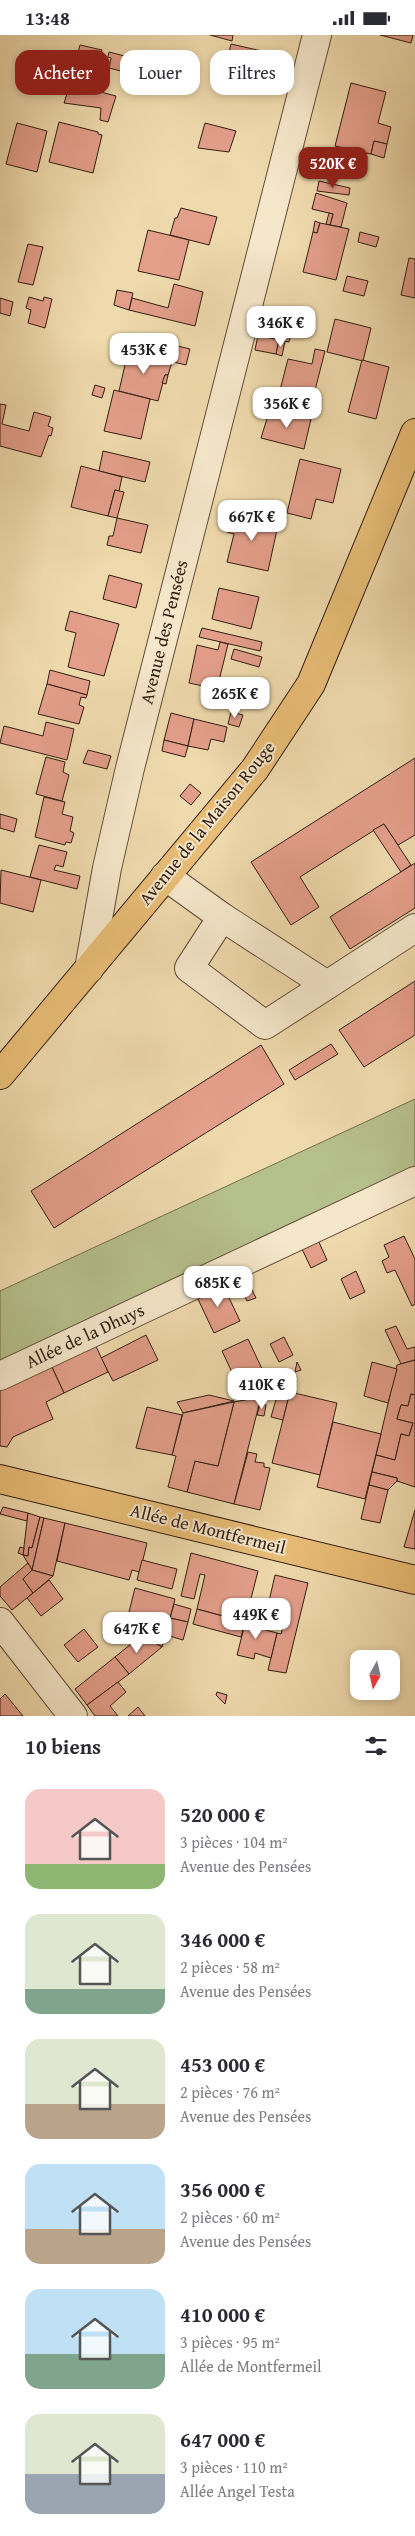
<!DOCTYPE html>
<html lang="fr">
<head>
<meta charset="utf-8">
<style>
	body { margin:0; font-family:"Gentium Book Plus",serif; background:#f2f2f3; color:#2b2b33; height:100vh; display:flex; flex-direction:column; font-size:19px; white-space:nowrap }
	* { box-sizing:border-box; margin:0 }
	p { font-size:16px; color:#7c7c81 }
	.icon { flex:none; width:28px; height:28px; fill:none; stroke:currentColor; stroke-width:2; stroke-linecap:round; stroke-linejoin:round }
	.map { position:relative; height:1681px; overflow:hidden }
	.details { display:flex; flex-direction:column; background:#fff; flex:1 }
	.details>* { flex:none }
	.banner { position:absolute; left:15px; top:15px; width:385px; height:45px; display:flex; gap:10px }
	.needle { width:32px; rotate:188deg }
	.controls { position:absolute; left:350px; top:1615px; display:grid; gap:10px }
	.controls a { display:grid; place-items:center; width:50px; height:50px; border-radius:10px; background:#fff; box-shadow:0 2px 8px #0003; font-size:25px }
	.price { position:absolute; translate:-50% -42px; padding:0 11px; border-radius:10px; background:#fff; color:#222; font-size:16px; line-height:32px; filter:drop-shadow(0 1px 2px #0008) }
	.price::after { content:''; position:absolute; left:50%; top:30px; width:15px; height:11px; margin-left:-8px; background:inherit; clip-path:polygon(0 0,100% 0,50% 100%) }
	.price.active { background:#8f2418; color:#fff }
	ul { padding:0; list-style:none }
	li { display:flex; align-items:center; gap:15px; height:125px; padding:0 25px }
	li span { display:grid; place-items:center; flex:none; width:140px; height:100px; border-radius:15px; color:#555 }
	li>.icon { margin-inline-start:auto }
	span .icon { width:60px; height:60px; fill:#fffc; stroke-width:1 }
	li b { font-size:21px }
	h2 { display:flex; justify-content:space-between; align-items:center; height:60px; padding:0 25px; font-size:21px }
	.pill { padding:0 18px; border-radius:15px; background:#fff; box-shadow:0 2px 8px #0003; font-size:18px; line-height:45px }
	.pill.active { background:#8f2418; color:#fff }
	.status { display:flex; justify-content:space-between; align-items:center; height:35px; padding:0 25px; background:#fff; direction:ltr }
	.status svg { height:14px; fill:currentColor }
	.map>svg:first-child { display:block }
	.green { fill:#b6c08c; stroke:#746e4f }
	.building { fill:#e49f8b; stroke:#331d12 }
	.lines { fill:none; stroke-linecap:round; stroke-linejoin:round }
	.minor-casing { stroke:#624c39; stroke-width:30 }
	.major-casing { stroke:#331d12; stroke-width:30 }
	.minor { stroke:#f5e7ca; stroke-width:28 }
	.major { stroke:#e8bd76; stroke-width:28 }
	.labels { text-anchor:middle; stroke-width:4; stroke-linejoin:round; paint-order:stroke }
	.street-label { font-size:18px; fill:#331d12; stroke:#f5e7ca }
</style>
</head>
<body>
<div class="status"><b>13:48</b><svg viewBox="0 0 49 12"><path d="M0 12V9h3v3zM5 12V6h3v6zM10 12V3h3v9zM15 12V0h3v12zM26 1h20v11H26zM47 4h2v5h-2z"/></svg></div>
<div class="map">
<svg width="415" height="1681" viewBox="0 0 415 1681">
	<rect width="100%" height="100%" fill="#efdaad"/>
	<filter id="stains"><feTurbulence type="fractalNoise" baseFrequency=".004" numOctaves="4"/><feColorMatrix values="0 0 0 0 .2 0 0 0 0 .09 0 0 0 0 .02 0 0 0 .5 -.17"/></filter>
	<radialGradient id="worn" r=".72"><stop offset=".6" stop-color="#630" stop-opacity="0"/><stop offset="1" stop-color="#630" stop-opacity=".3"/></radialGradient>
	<polygon class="green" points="415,1064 415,1146 0,1341 0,1256"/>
	<g class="building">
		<polygon points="210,0 233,0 232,6"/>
		<polygon points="380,0 413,0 411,8"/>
		<polygon points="231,9 266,17 260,47 224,39"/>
		<polygon points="80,10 102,15 92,55 70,49"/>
		<polygon points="109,17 144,26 140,41 109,33 111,23 108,22"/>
		<polygon points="351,48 386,57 378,88 391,92 387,109 374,106 371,119 335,111"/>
		<polygon points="70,49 116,61 108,87 100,85 101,73 64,68"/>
		<polygon points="94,49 104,52 102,57 92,55"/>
		<polygon points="59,87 98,97 98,99 102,100 93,138 49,127"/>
		<polygon points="17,88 47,96 37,137 6,129"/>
		<polygon points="205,88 236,96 229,117 198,113"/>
		<polygon points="374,106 387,109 384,123 371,119"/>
		<polygon points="319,146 350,153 349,160 317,156"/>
		<polygon points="316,158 347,168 341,192 330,190 333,179 312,174"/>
		<polygon points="181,173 217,182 209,210 170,200 175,183 177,183"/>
		<polygon points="329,178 333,179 330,190 326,189"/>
		<polygon points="315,186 320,188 317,198 313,197"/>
		<polygon points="320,188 349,194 336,245 303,237 313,197 317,198"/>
		<polygon points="148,195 189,205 179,245 138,236"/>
		<polygon points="360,197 379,202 376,212 358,207"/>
		<polygon points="28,209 43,212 33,250 18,247"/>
		<polygon points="409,223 415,224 415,263 401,260"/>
		<polygon points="347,241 368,246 364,261 343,256"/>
		<polygon points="174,249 203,257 195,291 129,275 132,263 168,273"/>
		<polygon points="117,255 133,258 129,275 114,270"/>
		<polygon points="29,262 43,266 44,262 52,264 45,293 28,288 31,275 26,273"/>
		<polygon points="0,263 13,267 10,281 0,278"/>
		<polygon points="262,283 293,291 289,307 258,300"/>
		<polygon points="335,284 371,293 363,326 327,317"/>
		<polygon points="258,300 279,305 276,319 255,315"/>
		<polygon points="153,305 190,314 186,330 149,321"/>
		<polygon points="279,305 285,306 282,321 276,319"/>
		<polygon points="315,314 325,316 312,367 279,359 288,324 312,329"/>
		<polygon points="125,315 172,327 168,340 165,340 158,366 119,356 125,330 122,329"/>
		<polygon points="362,325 389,332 376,384 348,377"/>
		<polygon points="165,340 168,340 166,349 162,348"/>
		<polygon points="95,350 105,353 102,363 92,360"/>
		<polygon points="114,355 150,364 141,404 104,396"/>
		<polygon points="278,359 321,369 319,380 292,367 278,363"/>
		<polygon points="0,369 6,370 2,389 29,396 34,377 51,382 48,391 53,393 51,401 49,400 41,422 0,411"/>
		<polygon points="270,374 311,384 304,414 261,403"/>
		<polygon points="103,416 150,427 145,447 99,436"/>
		<polygon points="300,424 341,434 333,468 316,464 311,484 287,478"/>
		<polygon points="81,431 122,442 119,456 115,455 108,481 71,472"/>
		<polygon points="115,455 124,457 117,483 108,481"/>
		<polygon points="232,479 278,490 268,536 227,527 234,499 227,497"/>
		<polygon points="117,483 148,490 141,518 107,510 109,501 113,501"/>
		<polygon points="109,540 142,549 136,573 103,564"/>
		<polygon points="219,553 259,562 251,594 212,584"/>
		<polygon points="70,576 119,589 104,641 68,632 76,598 65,595"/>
		<polygon points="202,593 262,607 260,616 199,602"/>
		<polygon points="220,607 228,609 217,654 189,648 197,610 218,615"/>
		<polygon points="234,614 262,622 259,632 231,624"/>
		<polygon points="50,635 90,646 87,660 47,649"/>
		<polygon points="47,649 87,660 86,663 81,662 79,670 84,672 79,689 38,679"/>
		<polygon points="231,677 243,680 239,692 228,689"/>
		<polygon points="171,678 194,684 188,711 164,705"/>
		<polygon points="194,684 227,692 224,707 211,704 208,715 188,711"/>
		<polygon points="46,687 74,694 67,725 0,708 4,691 43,701"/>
		<polygon points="164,705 188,711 185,722 162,716"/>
		<polygon points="88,715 111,721 107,734 83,728"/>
		<polygon points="46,722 65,727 63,737 69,740 62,766 36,759"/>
		<polygon points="415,723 415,800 398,810 384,789 300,842 319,872 291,890 251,827"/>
		<polygon points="190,749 201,758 191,770 180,761"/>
		<polygon points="44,762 65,767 62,779 73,782 70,796 74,798 71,808 66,807 65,810 35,802"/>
		<polygon points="0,779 17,784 14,797 0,793"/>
		<polygon points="384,789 411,830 401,837 373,795"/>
		<polygon points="39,810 67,817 63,832 56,830 54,835 80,841 77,854 30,842"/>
		<polygon points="415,828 415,873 350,914 330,882"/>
		<polygon points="1,835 41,845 33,877 0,868"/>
		<polygon points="415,946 415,1000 364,1032 339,995"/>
		<polygon points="331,1009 338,1019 295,1045 289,1035"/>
		<polygon points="261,1010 284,1049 54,1193 31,1156"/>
		<polygon points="404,1201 415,1224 415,1269 412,1271 395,1235 387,1238 382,1226 389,1222 384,1210"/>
		<polygon points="318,1205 327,1225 311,1233 301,1212"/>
		<polygon points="356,1236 365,1257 350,1264 341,1244"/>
		<polygon points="248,1247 256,1263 247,1266 240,1251"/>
		<polygon points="222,1248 240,1286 214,1298 196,1260"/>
		<polygon points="396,1291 407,1314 415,1312 415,1325 401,1329 385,1295"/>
		<polygon points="146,1300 158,1325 113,1346 101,1323"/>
		<polygon points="284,1302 293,1320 279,1327 270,1309"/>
		<polygon points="248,1304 263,1336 237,1348 222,1316"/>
		<polygon points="94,1307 108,1337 64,1358 50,1328"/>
		<polygon points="415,1325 415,1360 411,1359 408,1371 401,1370 397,1384 413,1388 409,1401 401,1399 395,1425 376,1420 397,1330"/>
		<polygon points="297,1327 301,1335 295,1337"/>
		<polygon points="372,1327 397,1334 388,1368 364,1361"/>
		<polygon points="50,1328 64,1358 46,1367 53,1384 13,1402 7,1412 0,1411 0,1351"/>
		<polygon points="279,1334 290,1357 283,1385 271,1382 277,1361 269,1338"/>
		<polygon points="290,1357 337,1368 320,1440 272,1428"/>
		<polygon points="411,1359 415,1360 415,1452 397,1446 397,1443 372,1437 376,1420 395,1425 401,1399 409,1401 413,1388 397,1384 401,1370 408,1371"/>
		<polygon points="209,1360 234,1366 183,1378 177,1367"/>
		<polygon points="261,1362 234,1469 187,1457 195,1426 218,1431 234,1367"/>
		<polygon points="234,1367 218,1431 195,1426 187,1457 168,1452 176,1421 172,1420 183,1378"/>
		<polygon points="260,1369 266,1370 264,1381 257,1380"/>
		<polygon points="147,1372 182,1380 172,1420 136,1413"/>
		<polygon points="333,1387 381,1399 365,1464 317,1452"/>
		<polygon points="248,1417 257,1419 255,1427 264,1428 264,1432 270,1433 260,1475 234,1469"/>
		<polygon points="372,1437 397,1443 397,1446 388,1455 369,1450"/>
		<polygon points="369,1450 388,1455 380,1488 361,1484"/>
		<polygon points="3,1472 28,1478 27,1486 0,1479"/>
		<polygon points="415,1475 415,1514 404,1512"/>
		<polygon points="28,1478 40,1482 32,1513 29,1512 28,1521 23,1520"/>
		<polygon points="40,1482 44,1483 32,1535 23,1520 28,1521 29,1512 32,1513"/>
		<polygon points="44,1483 65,1488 53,1541 32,1535"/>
		<polygon points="65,1488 147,1508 140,1537 132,1535 129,1545 57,1526"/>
		<polygon points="20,1512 24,1513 23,1520 18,1518"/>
		<polygon points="191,1518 258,1536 245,1587 197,1574 205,1540 200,1539 194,1564 181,1561"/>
		<polygon points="142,1525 177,1534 172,1554 137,1545"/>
		<polygon points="28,1528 32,1535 23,1544 33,1558 12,1575 0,1561 0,1552"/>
		<polygon points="32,1535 53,1541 33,1558 23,1544"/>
		<polygon points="275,1540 308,1548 286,1638 268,1635 277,1598 281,1599 286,1580 267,1575"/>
		<polygon points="49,1545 63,1564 41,1581 27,1563"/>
		<polygon points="135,1553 175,1564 168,1591 129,1577"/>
		<polygon points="174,1569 191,1574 188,1587 170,1583"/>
		<polygon points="197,1574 245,1587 241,1602 193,1589"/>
		<polygon points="129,1577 168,1591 162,1612 126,1590"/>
		<polygon points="247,1581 264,1585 262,1594 277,1598 271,1623 255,1618 254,1624 237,1620"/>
		<polygon points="170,1583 188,1587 183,1605 166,1600"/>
		<polygon points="84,1594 98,1612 78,1627 64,1610"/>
		<polygon points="142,1600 162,1612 129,1639 115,1622"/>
		<polygon points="115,1622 129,1639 87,1670 75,1654"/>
		<polygon points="118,1647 126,1657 110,1671 118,1681 95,1681 87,1670"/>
		<polygon points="217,1657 227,1660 225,1669 216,1660"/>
		<polygon points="5,1659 23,1681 0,1681 0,1664"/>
		<polygon points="138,1672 145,1681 128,1681"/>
	</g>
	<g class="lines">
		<defs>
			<g id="minor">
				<polyline points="165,841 222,882 327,950 415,893"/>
				<polyline points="222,882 189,933 265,990 327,950"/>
				<polyline points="89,934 107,833 130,733 317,0"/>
				<polyline points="0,1341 415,1146"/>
				<polyline points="0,1587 73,1681"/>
			</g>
			<g id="major">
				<polyline points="0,1040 255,734 311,649 415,398"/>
				<polyline points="0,1444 415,1545"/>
			</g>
		</defs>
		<use href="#minor" class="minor-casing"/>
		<use href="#major" class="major-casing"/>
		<use href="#minor" class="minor"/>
		<use href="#major" class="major"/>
	</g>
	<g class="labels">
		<g class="street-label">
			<text transform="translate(164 597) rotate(-76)" y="6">Avenue des Pensées</text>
			<text transform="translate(207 788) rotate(-51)" y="6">Avenue de la Maison Rouge</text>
			<text transform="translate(85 1301) rotate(-25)" y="6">Allée de la Dhuys</text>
			<text transform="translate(208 1494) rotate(14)" y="6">Allée de Montfermeil</text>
		</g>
	</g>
	<rect width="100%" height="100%" filter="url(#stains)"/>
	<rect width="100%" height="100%" fill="url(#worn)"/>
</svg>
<div class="controls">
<a><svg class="needle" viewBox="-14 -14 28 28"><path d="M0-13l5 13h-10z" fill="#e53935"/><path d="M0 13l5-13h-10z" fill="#7c7c81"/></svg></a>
</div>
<b class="price active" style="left:333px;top:154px">520K €</b>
<b class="price" style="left:281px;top:313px">346K €</b>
<b class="price" style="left:144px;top:340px">453K €</b>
<b class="price" style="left:287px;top:394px">356K €</b>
<b class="price" style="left:252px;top:507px">667K €</b>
<b class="price" style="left:235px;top:684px">265K €</b>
<b class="price" style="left:218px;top:1273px">685K €</b>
<b class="price" style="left:262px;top:1375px">410K €</b>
<b class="price" style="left:256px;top:1605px">449K €</b>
<b class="price" style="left:137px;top:1619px">647K €</b>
<div class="banner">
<a class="pill active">Acheter</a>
<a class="pill">Louer</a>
<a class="pill">Filtres</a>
</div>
</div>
<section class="details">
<h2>10 biens<svg class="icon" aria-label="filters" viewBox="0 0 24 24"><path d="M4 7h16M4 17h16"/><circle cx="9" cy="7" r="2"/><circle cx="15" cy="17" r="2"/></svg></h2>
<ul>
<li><span style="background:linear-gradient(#f6c9c9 75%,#8fb573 0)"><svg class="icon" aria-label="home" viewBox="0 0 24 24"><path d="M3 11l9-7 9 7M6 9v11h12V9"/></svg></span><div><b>520 000 €</b><p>3 pièces · 104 m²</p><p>Avenue des Pensées</p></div></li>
<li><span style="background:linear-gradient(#dfe7d0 75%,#7fa58c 0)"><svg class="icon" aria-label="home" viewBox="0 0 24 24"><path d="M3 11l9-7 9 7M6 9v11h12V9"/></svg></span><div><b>346 000 €</b><p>2 pièces · 58 m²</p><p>Avenue des Pensées</p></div></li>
<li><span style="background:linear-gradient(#dfe7d0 65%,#b9a48a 0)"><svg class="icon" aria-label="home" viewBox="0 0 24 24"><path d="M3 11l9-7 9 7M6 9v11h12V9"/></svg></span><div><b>453 000 €</b><p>2 pièces · 76 m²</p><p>Avenue des Pensées</p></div></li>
<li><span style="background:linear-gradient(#bfe0f5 65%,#b9a48a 0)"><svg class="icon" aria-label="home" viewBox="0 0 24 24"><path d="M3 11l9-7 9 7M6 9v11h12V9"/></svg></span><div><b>356 000 €</b><p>2 pièces · 60 m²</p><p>Avenue des Pensées</p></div></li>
<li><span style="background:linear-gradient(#bfe0f5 65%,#7fa58c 0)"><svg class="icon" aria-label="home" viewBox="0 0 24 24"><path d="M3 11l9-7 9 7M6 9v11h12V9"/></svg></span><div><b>410 000 €</b><p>3 pièces · 95 m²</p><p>Allée de Montfermeil</p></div></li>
<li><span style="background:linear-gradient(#dfe7d0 60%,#9aa5b1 0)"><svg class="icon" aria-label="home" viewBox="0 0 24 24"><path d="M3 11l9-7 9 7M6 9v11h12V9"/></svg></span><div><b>647 000 €</b><p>3 pièces · 110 m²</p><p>Allée Angel Testa</p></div></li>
</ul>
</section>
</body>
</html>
